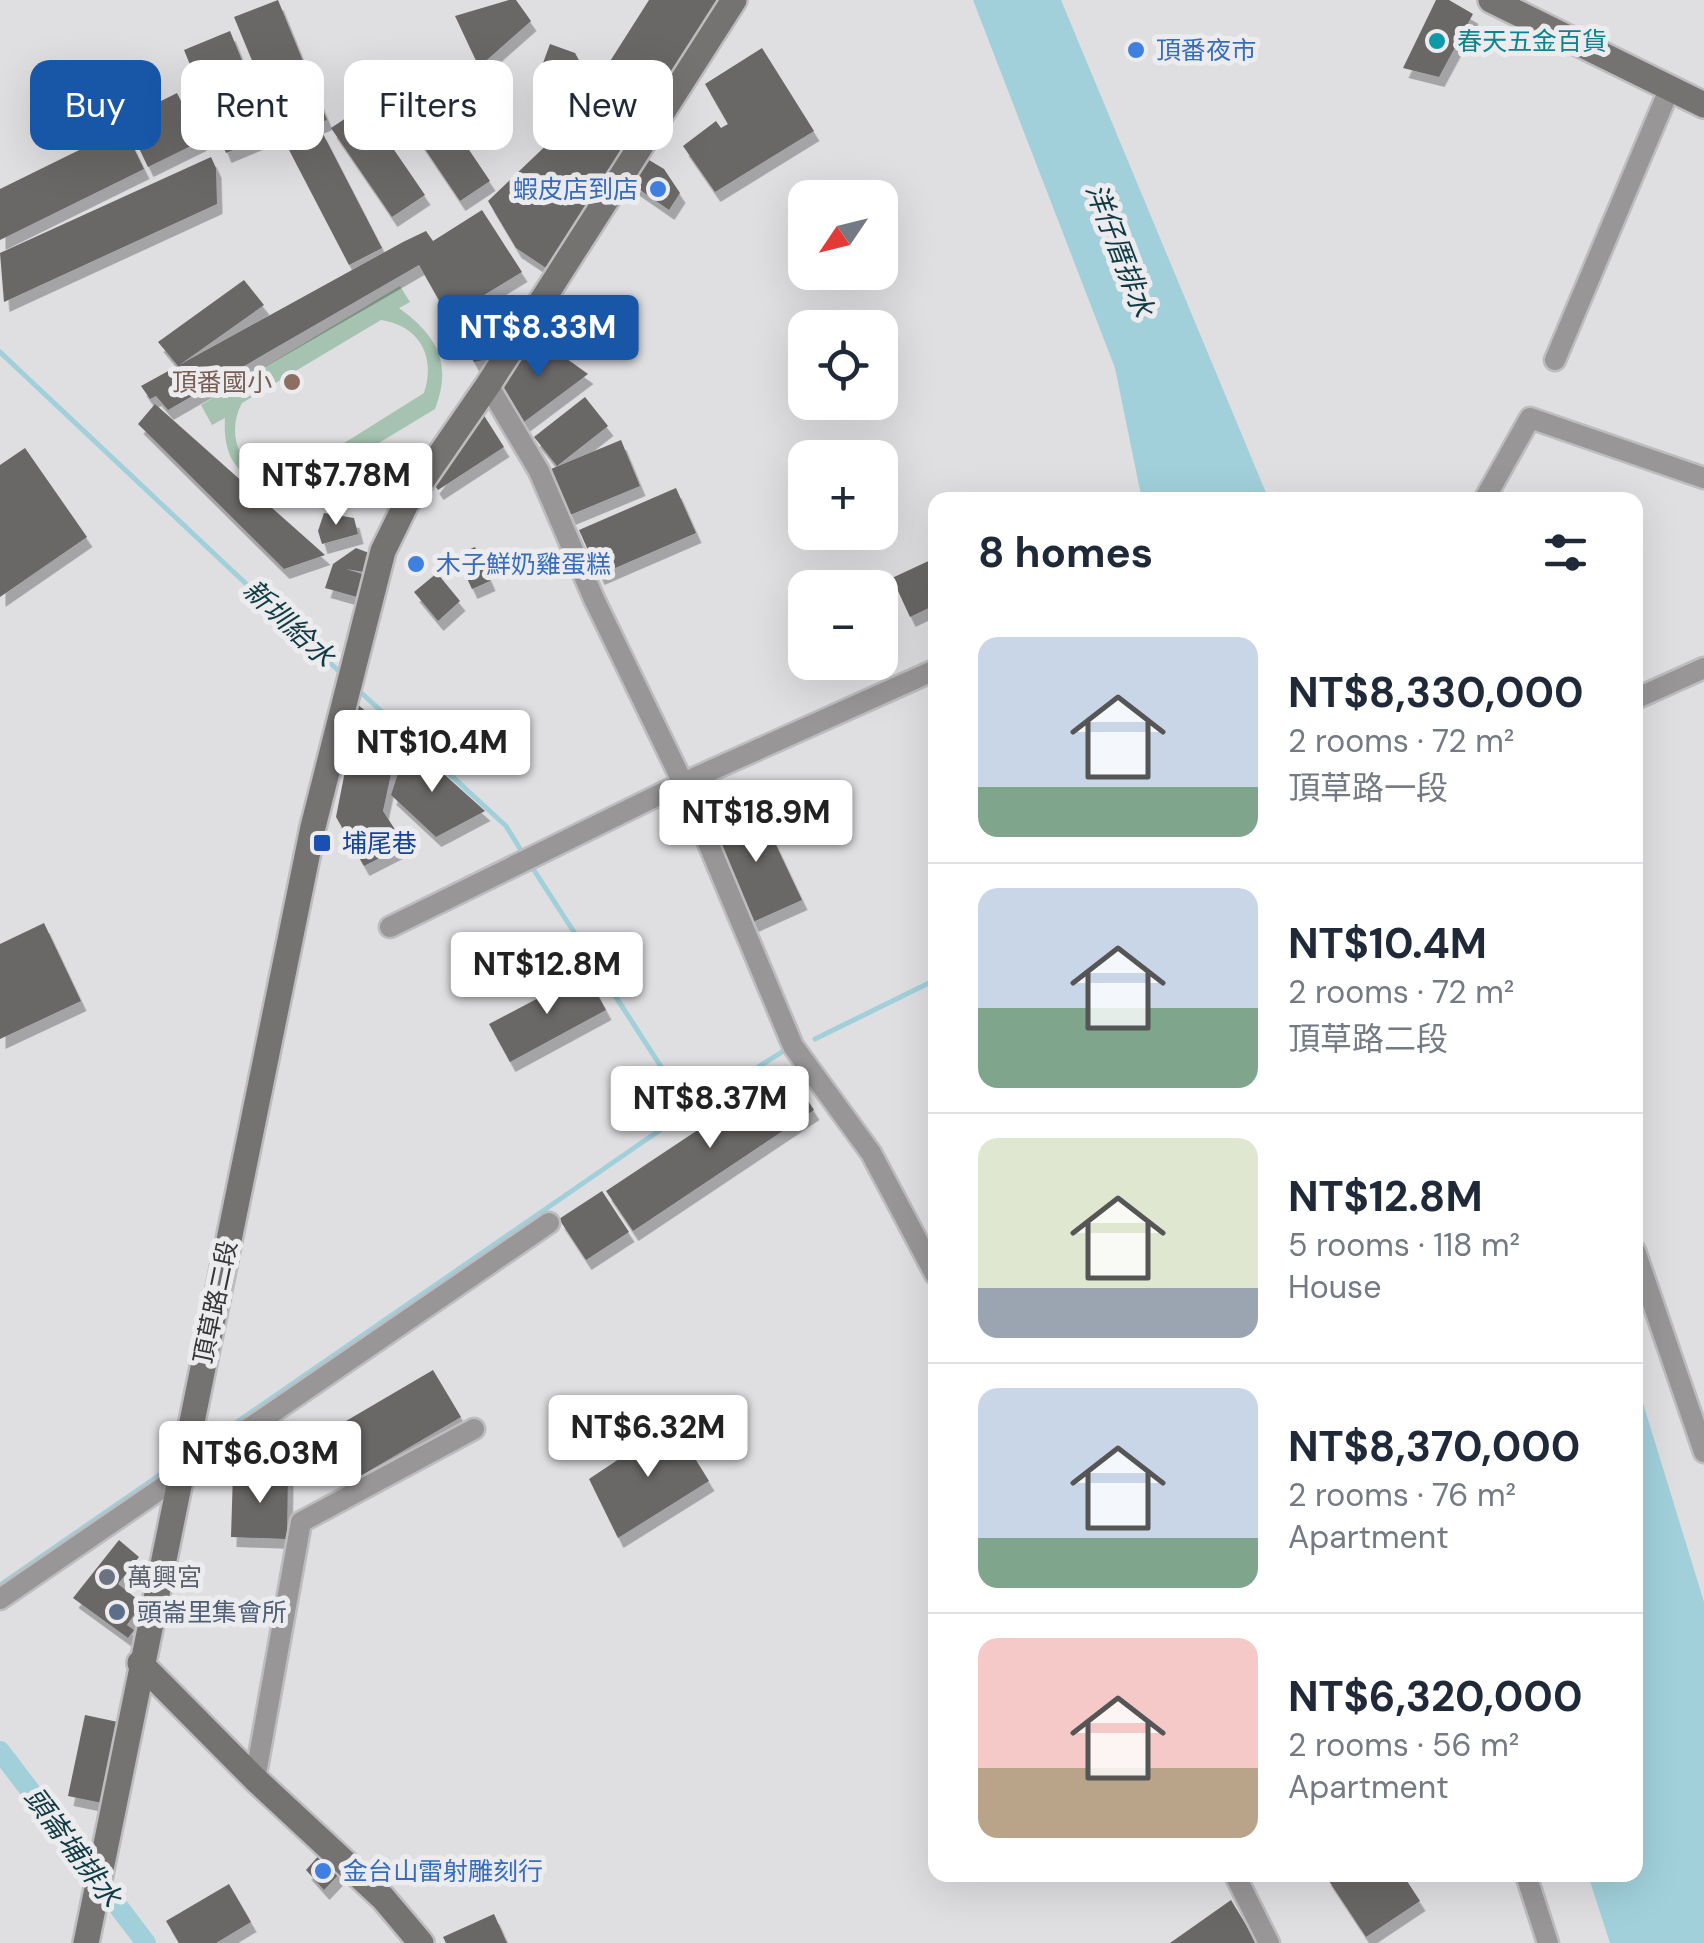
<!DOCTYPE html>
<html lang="en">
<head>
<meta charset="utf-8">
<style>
	body { margin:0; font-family:"DM Sans","Noto Sans TC",sans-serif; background:#f2f2f3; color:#1f2937; height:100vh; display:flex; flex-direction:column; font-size:38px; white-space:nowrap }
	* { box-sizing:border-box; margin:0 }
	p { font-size:32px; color:#747a83 }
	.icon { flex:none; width:55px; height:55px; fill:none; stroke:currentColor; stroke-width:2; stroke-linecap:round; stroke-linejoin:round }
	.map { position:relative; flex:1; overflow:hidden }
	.drawer { position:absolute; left:928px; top:492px; width:715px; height:1390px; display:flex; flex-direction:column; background:#fff; border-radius:20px; box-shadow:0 10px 40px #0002 }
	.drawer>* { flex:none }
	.banner { position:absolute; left:30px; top:60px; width:748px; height:90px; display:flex; gap:20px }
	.needle { width:65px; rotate:235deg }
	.buttons { position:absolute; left:788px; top:180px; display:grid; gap:20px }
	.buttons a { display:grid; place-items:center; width:110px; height:110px; border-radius:20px; background:#fff; box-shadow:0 10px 40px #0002; font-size:50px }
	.price { position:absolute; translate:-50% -85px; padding:0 22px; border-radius:10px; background:#fff; color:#222; font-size:32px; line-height:65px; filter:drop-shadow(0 2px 5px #0008) }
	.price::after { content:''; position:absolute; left:50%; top:60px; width:30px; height:22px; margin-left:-15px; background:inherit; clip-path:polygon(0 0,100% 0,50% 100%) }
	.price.current { background:#1856a7; color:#fff }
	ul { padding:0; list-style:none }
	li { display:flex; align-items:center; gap:30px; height:250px; padding:0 50px }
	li+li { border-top:2px solid #e0e1e3 }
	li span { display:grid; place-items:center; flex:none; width:280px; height:200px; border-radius:20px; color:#555 }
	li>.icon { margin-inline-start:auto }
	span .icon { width:120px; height:120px; fill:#fffc; stroke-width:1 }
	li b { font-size:42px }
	h2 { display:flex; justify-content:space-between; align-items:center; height:120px; padding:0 50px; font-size:42px }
	.pill { padding:0 35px; border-radius:20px; background:#fff; box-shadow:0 10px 40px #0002; font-size:35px; line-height:90px }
	.pill.current { background:#1856a7; color:#fff }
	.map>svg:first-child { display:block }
	.green { fill:#a5c3b0; fill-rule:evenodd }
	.water { fill:#a1d0db }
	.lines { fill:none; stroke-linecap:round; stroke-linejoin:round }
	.stream { stroke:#a1d0db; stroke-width:5 }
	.canal { stroke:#a1d0db; stroke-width:20 }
	.building { fill:#6a6766; filter:url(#shadow) }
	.street-casing { stroke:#bdbdc0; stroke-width:25 }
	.secondary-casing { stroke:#bdbdc0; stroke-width:30 }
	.street { stroke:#989696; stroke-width:20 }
	.secondary { stroke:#757372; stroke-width:25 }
	.culture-dot { fill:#0f9aa8; stroke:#ececef; stroke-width:4 }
	.shop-dot { fill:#3f7fe0; stroke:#ececef; stroke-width:4 }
	.education-dot { fill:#8d6e63; stroke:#ececef; stroke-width:4 }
	.transit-dot { fill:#1a4fb4; stroke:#ececef; stroke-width:4 }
	.worship-dot { fill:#6b7280; stroke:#ececef; stroke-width:4 }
	.service-dot { fill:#5c6f8a; stroke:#ececef; stroke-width:4 }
	.labels { text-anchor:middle; stroke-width:10; stroke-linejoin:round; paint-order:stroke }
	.culture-label { font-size:25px; fill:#0d838f; stroke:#ececef; text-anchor:start }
	.shop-label { font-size:25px; fill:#366cbe; stroke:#ececef; text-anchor:start }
	.education-label { font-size:25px; fill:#785e54; stroke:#ececef; text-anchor:end }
	.transit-label { font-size:25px; fill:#164399; stroke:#ececef; text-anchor:start }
	.street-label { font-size:25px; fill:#353536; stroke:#ececef }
	.worship-label { font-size:25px; fill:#5b616d; stroke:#ececef; text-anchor:start }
	.service-label { font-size:25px; fill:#4e5e75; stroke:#ececef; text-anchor:start }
	.water-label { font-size:28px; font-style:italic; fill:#103b44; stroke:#ececef }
</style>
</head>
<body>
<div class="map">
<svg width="1704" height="1943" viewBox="0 0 1704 1943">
	<defs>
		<filter id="shadow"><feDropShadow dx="5.5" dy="10" stdDeviation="0" flood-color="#0004"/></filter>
	</defs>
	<rect width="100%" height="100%" fill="#dfdfe2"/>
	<path class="green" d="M400,286L410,302L399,308C436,335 453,362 435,409L291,496C247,480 222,469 225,418L212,425L201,405ZM381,320C420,326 436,357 424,393L290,477C247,486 222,439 242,403Z"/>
	<g class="water">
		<polygon points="973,0 1061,0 1269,500 1142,500 1115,368"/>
		<polygon points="1635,1377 1704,1602 1704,1943 1610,1943 1588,1875 1635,1875"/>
	</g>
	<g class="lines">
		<g class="stream">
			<polyline points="0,352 344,676"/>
			<polyline points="355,687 506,826 524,855"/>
			<polyline points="530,864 689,1110"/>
			<polyline points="815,1039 935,980"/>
			<polyline points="195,1451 689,1110 790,1047"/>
			<polyline points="0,1585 174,1465"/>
		</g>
		<polyline class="canal" points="0,1751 146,1943"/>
	</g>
	<g class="building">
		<polygon points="278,0 327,120 284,138 234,17"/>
		<polygon points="509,0 516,0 531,21 479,67 455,16"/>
		<polygon points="649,0 719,0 639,125 606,104 593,88"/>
		<polygon points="1436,0 1449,0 1473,14 1439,77 1403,68"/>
		<polygon points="230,31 272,134 226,153 184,50"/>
		<polygon points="550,44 575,53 580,62 566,71 543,63"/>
		<polygon points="762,48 814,131 715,192 683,146 716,121 721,128 728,124 705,84"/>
		<polygon points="424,83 490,181 460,201 394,103"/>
		<polygon points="177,93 201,141 148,167 125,119"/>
		<polygon points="364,106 425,195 392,217 331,128"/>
		<polygon points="581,112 597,115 626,145 546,268 516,248 488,201"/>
		<polygon points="124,128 144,169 0,240 0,189"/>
		<polygon points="321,130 382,248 349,265 288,148"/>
		<polygon points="211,157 216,168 217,204 4,302 0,253"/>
		<polygon points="649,160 664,169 680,193 669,210 633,185"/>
		<polygon points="482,210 522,272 471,303 496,343 488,359 474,362 419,265 168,410 156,396 150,399 141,386 403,242 426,231 433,241"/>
		<polygon points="244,280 264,305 178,366 158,342"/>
		<polygon points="535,336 588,374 520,425 498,393"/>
		<polygon points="585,397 608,426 557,466 534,437"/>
		<polygon points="155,404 325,555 284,569 138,424"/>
		<polygon points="483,414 504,447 438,490 434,484"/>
		<polygon points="621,440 640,486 570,515 551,469"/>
		<polygon points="25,448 87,537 0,597 0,465"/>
		<polygon points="676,488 696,533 599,575 579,530"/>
		<polygon points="324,513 354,518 358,534 322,544 318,531"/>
		<polygon points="475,547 490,581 472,589 456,555"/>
		<polygon points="356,548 369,553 364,572 346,569 372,577 364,599 325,588 333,564"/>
		<polygon points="935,558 935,605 910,617 892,578"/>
		<polygon points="437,573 460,601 438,621 414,592"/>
		<polygon points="358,705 399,737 383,811 405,845 364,866 336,817"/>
		<polygon points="408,742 485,811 436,837 391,795"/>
		<polygon points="758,807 802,900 753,922 710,829"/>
		<polygon points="44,923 81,1001 0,1039 0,944"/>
		<polygon points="586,973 606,1010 510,1062 489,1024"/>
		<polygon points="788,1070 814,1110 633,1231 606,1191"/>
		<polygon points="602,1191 629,1232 586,1260 559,1219"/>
		<polygon points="433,1370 461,1417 357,1478 329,1431"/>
		<polygon points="673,1423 709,1481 618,1538 589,1479"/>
		<polygon points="233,1472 288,1474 287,1539 231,1537"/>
		<polygon points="119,1540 139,1557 118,1584 142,1603 127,1625 134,1630 128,1638 73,1598"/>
		<polygon points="85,1715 118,1722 102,1803 68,1796"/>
		<polygon points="321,1853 341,1872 324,1890 306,1870"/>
		<polygon points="1325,1875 1403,1875 1420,1901 1366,1937"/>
		<polygon points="229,1884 251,1922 216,1943 179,1943 166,1921"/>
		<polygon points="1231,1900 1257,1943 1170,1943"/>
		<polygon points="494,1914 507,1943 446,1943 443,1937"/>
	</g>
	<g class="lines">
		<defs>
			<g id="street">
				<polyline points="1555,360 1669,90"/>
				<polyline points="488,385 539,471 594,599 683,783 793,1046 871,1153 935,1274"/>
				<polyline points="1484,500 1530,418 1704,478"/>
				<polyline points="1635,699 1704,668"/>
				<polyline points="390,927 683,783 935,670"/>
				<polyline points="1635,1251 1704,1452"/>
				<polyline points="0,1599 549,1223"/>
				<polyline points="255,1779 301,1522 474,1429"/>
				<polyline points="1235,1875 1269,1943"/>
				<polyline points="1526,1875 1548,1943"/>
			</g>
			<g id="secondary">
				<polyline points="1491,0 1704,105"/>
				<polyline points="140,1663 255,1779 383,1898 421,1943"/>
				<polyline points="86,1943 313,827 383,551 406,504 488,385 734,0"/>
			</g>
		</defs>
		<use href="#street" class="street-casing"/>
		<use href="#secondary" class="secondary-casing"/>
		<use href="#street" class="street"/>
		<use href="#secondary" class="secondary"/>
	</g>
	<circle class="culture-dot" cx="1437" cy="41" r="10"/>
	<g class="shop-dot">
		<circle cx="1136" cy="50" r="10"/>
		<circle cx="658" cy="189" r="10"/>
		<circle cx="416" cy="564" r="10"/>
		<circle cx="323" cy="1871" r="10"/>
	</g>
	<circle class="education-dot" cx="292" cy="382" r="10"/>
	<rect class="transit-dot" x="312" y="833" width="20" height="20" rx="5"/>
	<circle class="worship-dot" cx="107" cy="1577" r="10"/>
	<circle class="service-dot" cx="117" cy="1612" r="10"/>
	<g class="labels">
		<g class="culture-label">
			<text x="1457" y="50">春天五金百貨</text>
		</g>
		<g class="shop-label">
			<text x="1156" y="59">頂番夜市</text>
			<text x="638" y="198" text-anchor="end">蝦皮店到店</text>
			<text x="436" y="573">木子鮮奶雞蛋糕</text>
			<text x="343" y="1880">金台山雷射雕刻行</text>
		</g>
		<g class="education-label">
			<text x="272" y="391">頂番國小</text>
		</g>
		<g class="transit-label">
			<text x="342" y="852">埔尾巷</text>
		</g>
		<g class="street-label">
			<text transform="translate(215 1302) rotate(-78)" y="9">頂草路二段</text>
		</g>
		<g class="worship-label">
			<text x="127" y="1586">萬興宮</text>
		</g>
		<g class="service-label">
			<text x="137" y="1621">頭崙里集會所</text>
		</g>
		<g class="water-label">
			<text transform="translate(1120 250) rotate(69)" y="10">洋仔厝排水</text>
			<text transform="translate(289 623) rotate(43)" y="10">新圳給水</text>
			<text transform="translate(73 1847) rotate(53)" y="10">頭崙埔排水</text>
		</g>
	</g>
</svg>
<div class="buttons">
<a><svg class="needle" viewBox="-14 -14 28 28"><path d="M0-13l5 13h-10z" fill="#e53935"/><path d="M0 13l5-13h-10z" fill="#747a83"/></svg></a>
<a><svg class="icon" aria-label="locate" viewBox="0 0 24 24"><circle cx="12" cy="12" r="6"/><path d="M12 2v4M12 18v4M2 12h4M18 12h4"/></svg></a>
<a>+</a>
<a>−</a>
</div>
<b class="price current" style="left:538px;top:380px">NT$8.33M</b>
<b class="price" style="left:336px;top:528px">NT$7.78M</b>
<b class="price" style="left:432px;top:795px">NT$10.4M</b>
<b class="price" style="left:756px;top:865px">NT$18.9M</b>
<b class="price" style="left:547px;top:1017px">NT$12.8M</b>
<b class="price" style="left:710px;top:1151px">NT$8.37M</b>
<b class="price" style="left:648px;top:1480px">NT$6.32M</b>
<b class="price" style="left:260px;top:1506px">NT$6.03M</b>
<div class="banner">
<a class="pill current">Buy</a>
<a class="pill">Rent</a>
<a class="pill">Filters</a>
<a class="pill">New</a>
</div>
<section class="drawer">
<h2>8 homes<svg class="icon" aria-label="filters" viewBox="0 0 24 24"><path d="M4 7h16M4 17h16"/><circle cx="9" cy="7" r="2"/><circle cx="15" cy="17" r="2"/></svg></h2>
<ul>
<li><span style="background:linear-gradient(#c9d6e8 75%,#7fa58c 0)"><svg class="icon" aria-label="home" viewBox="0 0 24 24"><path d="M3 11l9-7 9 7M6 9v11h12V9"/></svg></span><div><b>NT$8,330,000</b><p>2 rooms · 72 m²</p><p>頂草路一段</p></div></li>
<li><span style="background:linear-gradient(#c9d6e8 60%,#7fa58c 0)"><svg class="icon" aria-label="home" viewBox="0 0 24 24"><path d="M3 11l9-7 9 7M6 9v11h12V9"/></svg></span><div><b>NT$10.4M</b><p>2 rooms · 72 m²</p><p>頂草路二段</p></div></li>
<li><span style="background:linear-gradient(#dfe7d0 75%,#9aa5b1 0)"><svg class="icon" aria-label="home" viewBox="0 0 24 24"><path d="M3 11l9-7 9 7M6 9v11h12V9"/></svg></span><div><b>NT$12.8M</b><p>5 rooms · 118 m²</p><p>House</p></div></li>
<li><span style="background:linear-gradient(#c9d6e8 75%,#7fa58c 0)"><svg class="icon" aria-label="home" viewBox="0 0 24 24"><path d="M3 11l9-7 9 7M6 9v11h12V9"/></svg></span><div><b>NT$8,370,000</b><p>2 rooms · 76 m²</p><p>Apartment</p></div></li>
<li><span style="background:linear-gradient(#f6c9c9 65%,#b9a48a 0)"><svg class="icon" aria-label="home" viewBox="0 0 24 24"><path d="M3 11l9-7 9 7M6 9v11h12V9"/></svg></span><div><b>NT$6,320,000</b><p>2 rooms · 56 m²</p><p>Apartment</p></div></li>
</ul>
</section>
</div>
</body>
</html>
